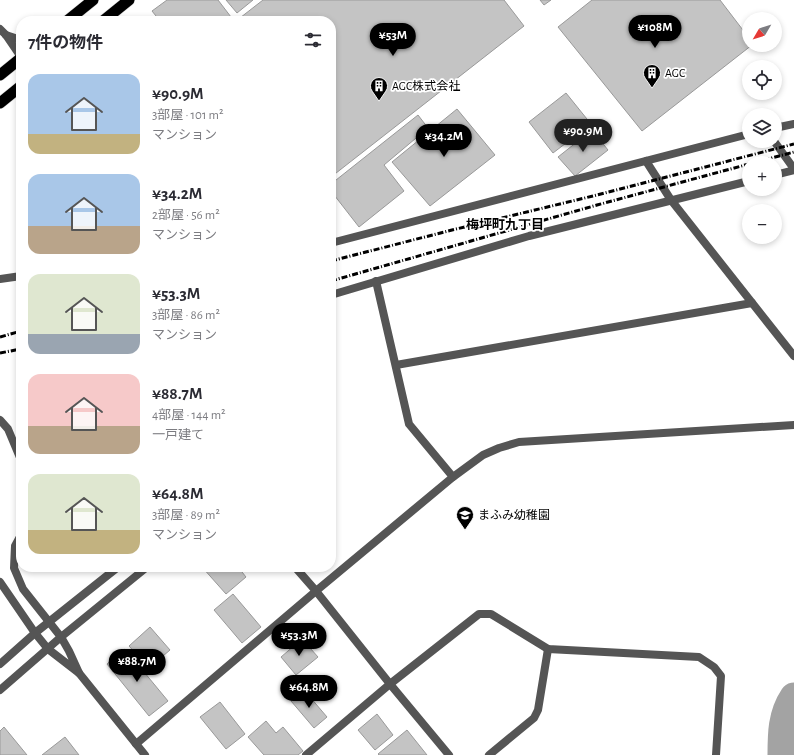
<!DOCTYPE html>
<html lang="ja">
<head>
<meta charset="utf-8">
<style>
	body { margin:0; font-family:"Alegreya Sans","Noto Sans JP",sans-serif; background:#f2f2f3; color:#2b2b33; height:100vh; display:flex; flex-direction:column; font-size:15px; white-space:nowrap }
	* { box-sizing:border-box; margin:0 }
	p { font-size:13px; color:#7c7c81 }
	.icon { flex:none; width:22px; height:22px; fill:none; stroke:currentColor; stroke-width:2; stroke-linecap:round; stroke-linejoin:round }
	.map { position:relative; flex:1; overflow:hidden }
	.details { position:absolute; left:16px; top:16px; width:320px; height:556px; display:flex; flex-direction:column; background:#fff; border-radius:16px; box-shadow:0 2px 6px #0003 }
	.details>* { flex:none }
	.needle { width:26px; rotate:231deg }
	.fabs { position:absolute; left:742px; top:12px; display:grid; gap:8px }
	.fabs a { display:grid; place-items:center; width:40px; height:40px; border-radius:50%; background:#fff; box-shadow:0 2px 6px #0003; font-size:20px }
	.price { position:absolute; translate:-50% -34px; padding:0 9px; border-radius:14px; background:#000; color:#fff; font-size:13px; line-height:26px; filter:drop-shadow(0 1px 2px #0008) }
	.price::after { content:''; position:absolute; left:50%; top:24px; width:12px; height:9px; margin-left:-6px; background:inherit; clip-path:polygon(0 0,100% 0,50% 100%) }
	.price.active { background:#222; color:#fff }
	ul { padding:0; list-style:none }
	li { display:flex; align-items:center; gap:12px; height:100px; padding:0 12px }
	li span { display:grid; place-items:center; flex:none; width:112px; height:80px; border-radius:12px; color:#555 }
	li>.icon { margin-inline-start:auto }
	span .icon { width:48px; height:48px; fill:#fffc; stroke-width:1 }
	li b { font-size:17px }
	h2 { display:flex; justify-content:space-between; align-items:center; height:48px; padding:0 12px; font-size:17px }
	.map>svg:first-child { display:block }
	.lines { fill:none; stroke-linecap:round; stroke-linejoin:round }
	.river { stroke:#a3a3a3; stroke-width:29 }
	.building { fill:#c4c4c4; stroke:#999 }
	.trunk-casing { stroke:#dbdbdb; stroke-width:12 }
	.minor { stroke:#555; stroke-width:8 }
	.tertiary { stroke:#555; stroke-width:8 }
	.trunk { stroke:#000; stroke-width:11 }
	.rail { stroke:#000; stroke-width:3; stroke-dasharray:6 2 1 2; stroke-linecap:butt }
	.labels { text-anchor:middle; stroke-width:3.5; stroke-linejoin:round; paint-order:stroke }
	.poi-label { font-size:12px; fill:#000; stroke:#fff; text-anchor:start }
	.neighbourhood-label { font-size:13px; font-weight:bold; fill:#000; stroke:#fff }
</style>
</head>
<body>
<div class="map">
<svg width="794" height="755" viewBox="0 0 794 755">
	<rect width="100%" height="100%" fill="#fff"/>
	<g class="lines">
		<path class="river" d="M782,755C782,734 782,715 794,697"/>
	</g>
	<g class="building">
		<polygon points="167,0 218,0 231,17 226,21 160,21 152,11"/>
		<polygon points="226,0 253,0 237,13"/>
		<polygon points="263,0 504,0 524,26 331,177 331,21 236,21"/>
		<polygon points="540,0 551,0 544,5"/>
		<polygon points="592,0 720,0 749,38 749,45 752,45 642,131 558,27"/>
		<polygon points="566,93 591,124 553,153 529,122"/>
		<polygon points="457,109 495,155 430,206 392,162"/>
		<polygon points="418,115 428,128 384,165 404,191 359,227 331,191 331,184"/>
		<polygon points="592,130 608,150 575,176 558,157"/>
		<polygon points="202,567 238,567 246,577 226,594"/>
		<polygon points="233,594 261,627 242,643 214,610"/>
		<polygon points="150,627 170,650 149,668 129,646"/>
		<polygon points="302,639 318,657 296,675 281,657"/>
		<polygon points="125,649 168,701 149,716 107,664"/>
		<polygon points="304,690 327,717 314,728 291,701"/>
		<polygon points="220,702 245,734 226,749 200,717"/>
		<polygon points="377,714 393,735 375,750 358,730"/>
		<polygon points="266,721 276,733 283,727 303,751 298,755 264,755 248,737"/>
		<polygon points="4,727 27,755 0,755 0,731"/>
		<polygon points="407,730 427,755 379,755 378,754"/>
		<polygon points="65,737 79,755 42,755"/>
	</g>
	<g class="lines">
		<defs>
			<g id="trunk">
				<polyline points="67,21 93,0"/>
				<polyline points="103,21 129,0"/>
				<polyline points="0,75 21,58"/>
				<polyline points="0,103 21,86"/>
			</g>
		</defs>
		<use href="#trunk" class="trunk-casing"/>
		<g class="minor">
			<polyline points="775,128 794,124"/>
			<polyline points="774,141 794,169"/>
			<polyline points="646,161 671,200 794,356"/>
			<polyline points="775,175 794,170"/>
			<polyline points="331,243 749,134"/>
			<polyline points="0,279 21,276"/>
			<polyline points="376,281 409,424 453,477"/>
			<polyline points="331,295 529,236 749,181"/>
			<polyline points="396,365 752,303"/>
			<polyline points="0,420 8,429 21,460"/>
			<polyline points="295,567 316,591 390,684 449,755"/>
			<polyline points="0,582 35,633 48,649 79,673 69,651 61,637 23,589 14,568 15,546 21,535"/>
			<polyline points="136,744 316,591 453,477 483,455 499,448 519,442 794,425"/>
			<polyline points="306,755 390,684 479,614 491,614 548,649 699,657 714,667 721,676 716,755"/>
			<polyline points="489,755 534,718 538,710 548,649"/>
		</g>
		<g class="tertiary">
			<polyline points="0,29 6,35 21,57"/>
			<polyline points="6,35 21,40"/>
			<polyline points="0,664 35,633 118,567"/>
			<polyline points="79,673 145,755"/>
			<polyline points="0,690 61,637 147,567"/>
		</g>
		<use href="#trunk" class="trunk"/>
		<g class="rail">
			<polyline points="753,163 794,152"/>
			<polyline points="331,261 452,230 593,196 794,144"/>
			<polyline points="331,281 597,205 749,164"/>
			<polyline points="0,337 21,331"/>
			<polyline points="0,353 21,349"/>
		</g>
	</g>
	<defs>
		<symbol id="building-pin" viewBox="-11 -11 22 30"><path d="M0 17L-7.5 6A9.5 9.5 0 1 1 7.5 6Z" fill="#000" stroke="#fff"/><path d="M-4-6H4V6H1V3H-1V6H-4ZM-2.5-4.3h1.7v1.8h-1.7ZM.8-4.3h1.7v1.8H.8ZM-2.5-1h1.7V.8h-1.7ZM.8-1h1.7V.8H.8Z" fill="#fff"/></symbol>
		<symbol id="school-pin" viewBox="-11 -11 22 30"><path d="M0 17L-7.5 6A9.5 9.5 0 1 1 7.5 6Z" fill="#000" stroke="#fff"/><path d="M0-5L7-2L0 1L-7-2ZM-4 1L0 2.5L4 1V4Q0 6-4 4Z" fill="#fff"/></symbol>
	</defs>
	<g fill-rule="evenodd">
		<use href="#building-pin" x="642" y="63" width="20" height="27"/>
		<use href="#building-pin" x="369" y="76" width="20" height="27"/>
		<use href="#school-pin" x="455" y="505" width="20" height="27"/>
	</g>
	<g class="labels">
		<g class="poi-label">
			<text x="665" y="77">AGC</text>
			<text x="392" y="90">AGC株式会社</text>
			<text x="478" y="519">まふみ幼稚園</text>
		</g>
		<g class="neighbourhood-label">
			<text x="505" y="229">梅坪町九丁目</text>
		</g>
	</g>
</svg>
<div class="fabs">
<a><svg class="needle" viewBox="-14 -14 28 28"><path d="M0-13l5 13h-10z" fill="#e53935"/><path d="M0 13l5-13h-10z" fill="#7c7c81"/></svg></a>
<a><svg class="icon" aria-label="locate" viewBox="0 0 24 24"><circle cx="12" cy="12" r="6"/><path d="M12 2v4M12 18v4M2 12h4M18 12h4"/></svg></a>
<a><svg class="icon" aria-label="layers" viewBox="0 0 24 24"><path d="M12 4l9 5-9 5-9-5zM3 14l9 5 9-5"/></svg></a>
<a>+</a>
<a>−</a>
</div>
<b class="price" style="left:655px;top:49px">¥108M</b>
<b class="price" style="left:393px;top:57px">¥53M</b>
<b class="price active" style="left:583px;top:153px">¥90.9M</b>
<b class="price" style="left:444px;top:158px">¥34.2M</b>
<b class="price" style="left:299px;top:657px">¥53.3M</b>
<b class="price" style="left:137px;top:683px">¥88.7M</b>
<b class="price" style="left:309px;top:709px">¥64.8M</b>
<section class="details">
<h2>7件の物件<svg class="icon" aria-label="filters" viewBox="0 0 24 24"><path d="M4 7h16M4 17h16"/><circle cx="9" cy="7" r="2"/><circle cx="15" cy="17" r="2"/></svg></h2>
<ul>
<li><span style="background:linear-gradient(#a9c7e8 75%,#c2b280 0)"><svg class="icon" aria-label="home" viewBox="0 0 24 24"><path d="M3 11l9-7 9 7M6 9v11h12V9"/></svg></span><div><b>¥90.9M</b><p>3部屋 · 101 m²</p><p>マンション</p></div></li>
<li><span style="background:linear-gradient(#a9c7e8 65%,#b9a48a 0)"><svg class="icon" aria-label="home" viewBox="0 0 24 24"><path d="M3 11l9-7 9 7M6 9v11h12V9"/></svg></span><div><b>¥34.2M</b><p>2部屋 · 56 m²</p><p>マンション</p></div></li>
<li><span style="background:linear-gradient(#dfe7d0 75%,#9aa5b1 0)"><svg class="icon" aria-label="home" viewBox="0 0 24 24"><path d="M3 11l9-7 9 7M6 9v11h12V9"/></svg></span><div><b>¥53.3M</b><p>3部屋 · 86 m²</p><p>マンション</p></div></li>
<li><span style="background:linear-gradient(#f6c9c9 65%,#b9a48a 0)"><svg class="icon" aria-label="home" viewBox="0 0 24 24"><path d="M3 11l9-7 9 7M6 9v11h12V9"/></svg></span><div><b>¥88.7M</b><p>4部屋 · 144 m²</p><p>一戸建て</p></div></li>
<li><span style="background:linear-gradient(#dfe7d0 70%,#c2b280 0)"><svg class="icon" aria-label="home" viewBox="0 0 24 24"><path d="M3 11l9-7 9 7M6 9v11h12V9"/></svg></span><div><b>¥64.8M</b><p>3部屋 · 89 m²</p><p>マンション</p></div></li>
</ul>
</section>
</div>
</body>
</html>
